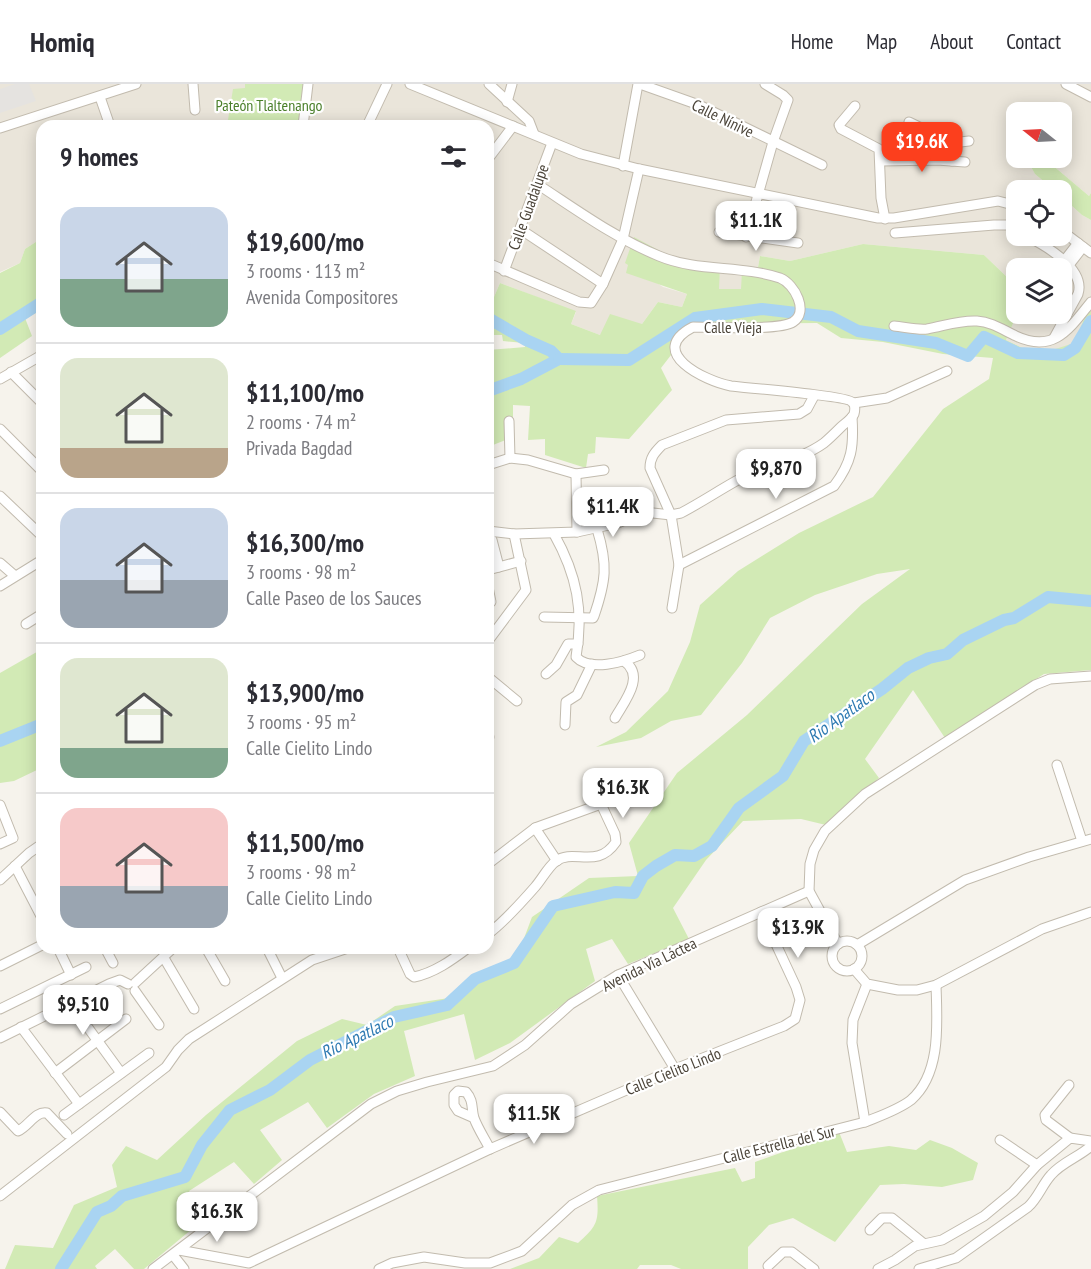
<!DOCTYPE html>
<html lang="en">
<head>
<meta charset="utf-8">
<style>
	body { margin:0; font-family:"PT Sans Narrow",sans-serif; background:#f7f7f7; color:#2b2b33; height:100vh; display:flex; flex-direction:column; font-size:22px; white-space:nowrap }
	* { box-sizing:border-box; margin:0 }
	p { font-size:20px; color:#7c7c81 }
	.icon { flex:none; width:33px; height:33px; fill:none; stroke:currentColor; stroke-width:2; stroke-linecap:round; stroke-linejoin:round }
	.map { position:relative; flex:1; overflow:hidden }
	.details { position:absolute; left:36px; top:36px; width:458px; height:834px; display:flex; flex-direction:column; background:#fff; border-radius:18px; box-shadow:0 3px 15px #0003 }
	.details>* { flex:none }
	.needle { width:39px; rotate:288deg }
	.tools { position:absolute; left:1006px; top:18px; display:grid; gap:12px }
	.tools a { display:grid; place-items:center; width:66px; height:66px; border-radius:12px; background:#fff; box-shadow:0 3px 15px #0003; font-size:30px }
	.price { position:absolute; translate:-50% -51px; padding:0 14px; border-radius:12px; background:#fff; color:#222; font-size:20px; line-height:39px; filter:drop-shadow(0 2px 3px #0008) }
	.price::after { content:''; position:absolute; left:50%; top:36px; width:18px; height:14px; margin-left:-9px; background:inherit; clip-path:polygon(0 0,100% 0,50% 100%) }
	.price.selected { background:#fc3f1d; color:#fff }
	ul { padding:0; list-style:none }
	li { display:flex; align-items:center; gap:18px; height:150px; padding:0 24px }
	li+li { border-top:2px solid #e1e1e2 }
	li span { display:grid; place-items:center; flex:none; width:168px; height:120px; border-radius:18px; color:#555 }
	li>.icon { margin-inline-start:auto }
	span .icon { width:72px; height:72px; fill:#fffc; stroke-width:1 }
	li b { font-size:26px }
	h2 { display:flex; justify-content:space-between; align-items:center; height:72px; padding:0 24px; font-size:26px }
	header { display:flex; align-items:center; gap:36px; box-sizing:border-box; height:84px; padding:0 30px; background:#fff; border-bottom:2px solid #e1e1e2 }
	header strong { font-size:28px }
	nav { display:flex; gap:33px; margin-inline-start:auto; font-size:21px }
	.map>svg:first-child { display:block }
	.residential { fill:#eae5da }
	.green { fill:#d2eab5 }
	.parking { fill:#e5e3e0 }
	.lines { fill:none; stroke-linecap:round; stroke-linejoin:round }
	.river { stroke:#a9d4f2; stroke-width:12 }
	.minor-casing { stroke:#c2bbae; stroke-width:11 }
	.minor { stroke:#fff; stroke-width:9 }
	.labels { text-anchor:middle; stroke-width:4.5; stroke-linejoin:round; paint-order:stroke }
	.park-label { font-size:16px; fill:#4a7f2a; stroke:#fff }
	.street-label { font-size:16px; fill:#4b4439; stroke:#fff }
	.water-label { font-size:18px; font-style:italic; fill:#2e7ab2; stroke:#fff }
</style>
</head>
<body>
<header>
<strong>Homiq</strong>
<nav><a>Home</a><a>Map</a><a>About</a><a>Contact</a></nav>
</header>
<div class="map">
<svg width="1091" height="1185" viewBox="0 0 1091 1185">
	<rect width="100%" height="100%" fill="#f6f3ec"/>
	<polygon class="residential" points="0,0 1091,0 1091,109 1089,112 1044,74 1062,74 1062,28 1017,28 1017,74 1026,74 1035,90 1054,106 1017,106 1017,152 1062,152 1062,113 1082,131 1091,136 1091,218 1074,260 1037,271 1006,256 1017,230 1062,230 1062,203 1064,202 1062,200 1062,184 1017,184 1017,192 1008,194 984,171 863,160 790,177 760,172 757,189 741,206 718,205 720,182 629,180 663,203 687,210 682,223 658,218 642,240 600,251 571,240 576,228 500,199 494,213 488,210 488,42 42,42 42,154 25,165 20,179 0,188"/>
	<g class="green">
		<polygon points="245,0 311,0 304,42 227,42 233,5 245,4"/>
		<polygon points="1026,74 1044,74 1089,112 1091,109 1091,136 1082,131 1062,113 1062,106 1054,106 1035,90"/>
		<polygon points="634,153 675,175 720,182 719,205 741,205 742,187 757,189 760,172 790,177 863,160 984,171 1008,194 1017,192 1017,230 1006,256 1037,271 1074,259 1091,218 1091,586 1044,590 945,654 913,606 865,675 879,694 826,741 801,735 743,737 706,776 673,824 689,855 628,880 612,855 586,865 595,897 510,959 475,976 464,930 404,947 415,992 374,1010 327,1044 308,1018 260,1046 282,1076 254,1100 234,1078 189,1107 204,1135 144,1185 134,1185 115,1165 95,1182 97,1185 5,1185 15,1161 53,1164 74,1121 117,1103 112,1081 126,1062 157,1076 206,1031 297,957 342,935 367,941 395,922 449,914 480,888 517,873 532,833 589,794 638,792 629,759 677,689 747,631 862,520 910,485 877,490 815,511 770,534 742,579 701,631 671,637 641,654 596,663 626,648 668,607 690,558 700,521 738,487 799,449 873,413 943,325 989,295 993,274 943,270 883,258 841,254 817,239 695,240 661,284 672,306 629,355 596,353 595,369 588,370 586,384 545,371 545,355 528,356 530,322 513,321 513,353 488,363 488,266 525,263 524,259 503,257 502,251 488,251 488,210 494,213 500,199 576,227 571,240 600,251 610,230 642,240 658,218 682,223 687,210 626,189 628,181 625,179"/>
		<polygon points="42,154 42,226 25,234 32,252 0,274 0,189 20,179 25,165"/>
		<polygon points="42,565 42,689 39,685 14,697 0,699 0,589"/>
		<path d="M839,1048L847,1068L889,1062L916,1066L930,1056L952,1064L978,1079L973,1096L942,1103L904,1100L880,1101L835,1158L793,1134L769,1141L748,1163V1185H681L671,1181H640L637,1185H510L539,1174L559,1153L578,1159C597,1142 599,1138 597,1112L735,1084L742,1098L755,1094V1078Z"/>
	</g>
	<polygon class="parking" points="15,0 29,0 36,17 0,29 0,5"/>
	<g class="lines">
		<g class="river">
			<polyline points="488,234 526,256 551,267 559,275 521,295 488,307"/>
			<polyline points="0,245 42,218"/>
			<polyline points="559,275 629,276 695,234 762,225 831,233 858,247 936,259 968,272 984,253 1018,269 1064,271 1075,264 1091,237"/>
			<polyline points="0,657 42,640"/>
			<polyline points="61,1185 97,1128 111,1122 122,1112 185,1093 202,1061 230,1026 270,1006 310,976 394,933 447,921 475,895 514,879 553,822 615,808 634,809 643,792 656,782 675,771 694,772 712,762 739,724 783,692 804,657 882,605 908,584 929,574 947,570 963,556 1004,536 1014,534 1048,513 1091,517"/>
		</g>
		<defs>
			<g id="minor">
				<polyline points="193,0 195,26"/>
				<polyline points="410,0 581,70 639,85 878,134 894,134 998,117 1017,122"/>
				<polyline points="489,0 529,37 534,50"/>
				<polyline points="640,0 699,21 822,81"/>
				<polyline points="1066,0 1091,13"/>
				<polyline points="100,13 110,42"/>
				<polyline points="507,18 512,0"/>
				<polyline points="855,22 839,41 841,45 879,65 881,114 885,135"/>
				<polyline points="909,38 952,59 952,77"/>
				<polyline points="303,42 308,0"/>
				<polyline points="367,42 387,0"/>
				<polyline points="0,44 136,0"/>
				<polyline points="952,59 969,57"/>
				<polyline points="488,75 513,42"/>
				<polyline points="881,77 937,76 965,78"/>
				<polyline points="623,82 638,0"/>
				<polyline points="520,145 603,200"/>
				<polyline points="1062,147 1091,169"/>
				<polyline points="719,148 798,159"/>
				<polyline points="895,149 994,141 1008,141 1017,146"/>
				<path d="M1026,152C1045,161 1086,185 1078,210L1054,254"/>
				<polyline points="746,153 773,58 788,16 783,11 765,0"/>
				<polyline points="1064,177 1078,159"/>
				<polyline points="488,179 579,218 591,219 603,200 623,155 639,85"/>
				<polyline points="1069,181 1083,163"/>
				<polyline points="504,187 552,59"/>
				<path d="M894,242C905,243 917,246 927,245C944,242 959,236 977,237C992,238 1003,246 1016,252C1054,270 1070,244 1091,218"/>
				<polyline points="11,288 42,319"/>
				<polyline points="0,295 42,271"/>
				<polyline points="854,319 887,314 947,287"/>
				<polyline points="509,337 510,374"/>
				<polyline points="0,345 42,387"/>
				<polyline points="488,381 510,374 528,376 576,390 604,386"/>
				<polyline points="576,390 577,448"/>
				<polyline points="0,412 42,452"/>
				<path d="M488,447L514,450L577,448L618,439L644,428L671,431L681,429C700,419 718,407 736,397C764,382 799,377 824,359C830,354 836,348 841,343C845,339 851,336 854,330C855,326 856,321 852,318C847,312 747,304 731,302C705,297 645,268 693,243C712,243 779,247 793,238C809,228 795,200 780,194C741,181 697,188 659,172C615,154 577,126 537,100"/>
				<path d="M554,450C577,491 584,527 576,573C590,588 623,578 640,571"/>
				<polyline points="492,456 499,483"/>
				<polyline points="0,479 15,492"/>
				<path d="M679,481L834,402C852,378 854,363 852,333"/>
				<polyline points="488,486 521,477"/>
				<polyline points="0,502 42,476"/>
				<polyline points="488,503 491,518"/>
				<path d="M672,524L679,481L671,431L650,384C650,374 654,369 662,361L726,336L799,330L807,325L814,312"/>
				<path d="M544,533L593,534L594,532C606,497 608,481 597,445"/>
				<polyline points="26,540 42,530"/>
				<polyline points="488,557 526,506 514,450"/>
				<polyline points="546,590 556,581 568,560 578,560"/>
				<polyline points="488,593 517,617"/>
				<path d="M615,634C624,618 646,592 624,577"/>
				<polyline points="565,641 566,618 577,611 592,580"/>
				<polyline points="488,652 489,653"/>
				<polyline points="1057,681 1082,757"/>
				<polyline points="0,721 13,754 0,760"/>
				<polyline points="535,744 557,777"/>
				<path d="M488,780L535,744L601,720L615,750L616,758C597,786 574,764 556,777C548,783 542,795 535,803C521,819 505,837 488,850"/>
				<polyline points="15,782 42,834"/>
				<polyline points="0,796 29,769 42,760"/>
				<circle cx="847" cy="872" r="15"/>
				<polyline points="838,860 809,807 810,780 814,766 825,747 865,710 1035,601 1050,595 1091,592"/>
				<polyline points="857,861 965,796 1029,773 1091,755"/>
				<polyline points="58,864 71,891"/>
				<polyline points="105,864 113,879"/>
				<polyline points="206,864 225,897"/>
				<polyline points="267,864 282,894"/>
				<path d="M398,864L410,890L414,893C434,889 452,876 468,864"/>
				<polyline points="164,874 194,925"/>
				<polyline points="0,882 42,861"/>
				<polyline points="854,885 867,900 898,906 917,906 936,901 1042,845 1091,828"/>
				<polyline points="618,891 675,985"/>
				<polyline points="135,899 173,864"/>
				<polyline points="135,907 159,941"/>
				<polyline points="70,919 121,989"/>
				<polyline points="0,925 86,883"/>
				<polyline points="21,943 79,1020"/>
				<polyline points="0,954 109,900 120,896 128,900"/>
				<polyline points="55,989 126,935"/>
				<polyline points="1069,1001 1045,1031 1046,1036 1070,1054"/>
				<path d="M0,1028L18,1047C29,1042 35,1027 47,1029L67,1050"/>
				<polyline points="64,1031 149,969"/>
				<path d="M474,1034L458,1027L454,1021V1011L458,1007L466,1008C474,1017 471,1024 474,1034C478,1045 485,1055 490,1065"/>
				<polyline points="865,1038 852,959 853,936 867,900"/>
				<polyline points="1000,1056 1037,1081"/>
				<polyline points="0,1112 166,983 178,966 189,955 312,876 348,864"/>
				<polyline points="870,1146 882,1134 892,1134 923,1159"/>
				<polyline points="179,1166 249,1179 490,1065 675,985 784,942 795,935 800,916 796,903 761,828"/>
				<polyline points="173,1171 184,1185"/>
				<polyline points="768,1182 783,1168 792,1168 814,1185"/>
				<polyline points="153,1185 371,1020 397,1007 427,998 493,982 525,961 571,920 618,891 809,807"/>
				<path d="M379,1185L392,1179L424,1173L465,1179H490L522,1167L572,1121L599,1106L865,1038C880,1032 898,1026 911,1016C942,989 937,937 936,901"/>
				<polyline points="878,1185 895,1176 915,1162 942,1156 984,1132 1013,1108 1037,1081 1070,1054 1091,1057"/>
				<path d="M919,1185L956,1174L1028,1123C1038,1114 1042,1101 1051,1091C1062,1078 1079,1073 1091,1062"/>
			</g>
		</defs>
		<use href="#minor" class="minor-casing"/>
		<use href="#minor" class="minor"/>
	</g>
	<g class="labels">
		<g class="park-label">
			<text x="269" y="27">Pateón Tlaltenango</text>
		</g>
		<g class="street-label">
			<text transform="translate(723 34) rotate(26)" y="6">Calle Nínive</text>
			<text transform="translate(528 123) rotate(-70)" y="6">Calle Guadalupe</text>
			<text x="733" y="249">Calle Vieja</text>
			<text transform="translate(649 880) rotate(-26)" y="6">Avenida Vía Láctea</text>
			<text transform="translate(673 987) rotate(-22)" y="6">Calle Cielito Lindo</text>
			<text transform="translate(779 1060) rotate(-14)" y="6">Calle Estrella del Sur</text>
		</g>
		<g class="water-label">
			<text transform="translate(841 632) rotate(-36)" y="6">Rio Apatlaco</text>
			<text transform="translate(357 953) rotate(-26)" y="6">Rio Apatlaco</text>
		</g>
	</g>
</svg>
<div class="tools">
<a><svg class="needle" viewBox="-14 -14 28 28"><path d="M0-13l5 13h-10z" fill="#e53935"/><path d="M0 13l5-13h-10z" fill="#7c7c81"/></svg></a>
<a><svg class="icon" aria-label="locate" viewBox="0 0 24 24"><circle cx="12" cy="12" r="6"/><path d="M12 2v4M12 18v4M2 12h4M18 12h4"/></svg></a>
<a><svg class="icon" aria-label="layers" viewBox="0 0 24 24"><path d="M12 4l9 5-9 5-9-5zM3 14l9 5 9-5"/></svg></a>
</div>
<b class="price selected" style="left:922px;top:89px">$19.6K</b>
<b class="price" style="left:756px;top:168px">$11.1K</b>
<b class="price" style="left:776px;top:416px">$9,870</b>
<b class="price" style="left:613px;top:454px">$11.4K</b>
<b class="price" style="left:623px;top:735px">$16.3K</b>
<b class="price" style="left:798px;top:875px">$13.9K</b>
<b class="price" style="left:83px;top:952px">$9,510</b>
<b class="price" style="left:534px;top:1061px">$11.5K</b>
<b class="price" style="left:217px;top:1159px">$16.3K</b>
<section class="details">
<h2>9 homes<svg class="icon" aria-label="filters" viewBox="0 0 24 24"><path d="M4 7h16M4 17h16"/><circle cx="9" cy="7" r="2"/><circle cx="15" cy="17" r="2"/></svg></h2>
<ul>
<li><span style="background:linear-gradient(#c9d6e8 60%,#7fa58c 0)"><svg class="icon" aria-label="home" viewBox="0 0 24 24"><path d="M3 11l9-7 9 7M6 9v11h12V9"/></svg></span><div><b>$19,600/mo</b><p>3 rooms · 113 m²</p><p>Avenida Compositores</p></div></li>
<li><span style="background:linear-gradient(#dfe7d0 75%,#b9a48a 0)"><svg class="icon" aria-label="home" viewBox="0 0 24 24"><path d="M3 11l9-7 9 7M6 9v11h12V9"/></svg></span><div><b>$11,100/mo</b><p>2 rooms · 74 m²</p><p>Privada Bagdad</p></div></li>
<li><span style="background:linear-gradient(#c9d6e8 60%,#9aa5b1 0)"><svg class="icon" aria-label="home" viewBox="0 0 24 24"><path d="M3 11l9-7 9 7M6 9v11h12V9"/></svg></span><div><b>$16,300/mo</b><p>3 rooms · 98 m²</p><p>Calle Paseo de los Sauces</p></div></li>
<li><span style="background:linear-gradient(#dfe7d0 75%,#7fa58c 0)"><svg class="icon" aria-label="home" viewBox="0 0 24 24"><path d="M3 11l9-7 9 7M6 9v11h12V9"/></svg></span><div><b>$13,900/mo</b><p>3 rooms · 95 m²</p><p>Calle Cielito Lindo</p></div></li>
<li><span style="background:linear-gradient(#f6c9c9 65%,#9aa5b1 0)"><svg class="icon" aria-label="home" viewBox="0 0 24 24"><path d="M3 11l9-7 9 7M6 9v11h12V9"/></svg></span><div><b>$11,500/mo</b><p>3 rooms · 98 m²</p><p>Calle Cielito Lindo</p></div></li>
</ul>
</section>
</div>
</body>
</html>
